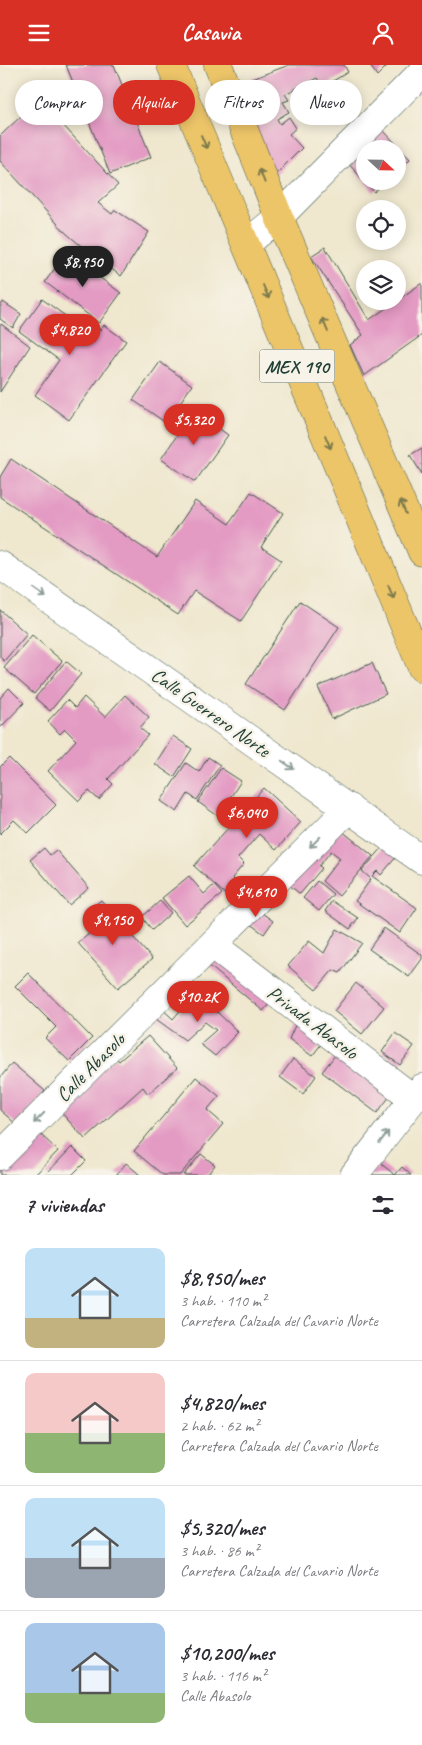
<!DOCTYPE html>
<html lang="es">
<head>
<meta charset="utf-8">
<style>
	body { margin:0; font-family:Caveat,sans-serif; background:#f2f2f3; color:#2b2b33; height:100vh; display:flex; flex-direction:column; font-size:19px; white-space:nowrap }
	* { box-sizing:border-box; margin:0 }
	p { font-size:16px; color:#7c7c81 }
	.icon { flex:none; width:28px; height:28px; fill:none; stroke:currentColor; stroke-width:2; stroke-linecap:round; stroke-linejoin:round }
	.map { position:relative; height:1110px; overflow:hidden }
	.sheet { display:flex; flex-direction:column; background:#fff; flex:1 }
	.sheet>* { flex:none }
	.hud { position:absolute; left:15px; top:15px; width:392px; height:45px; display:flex; gap:10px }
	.needle { width:32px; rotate:112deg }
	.buttons { position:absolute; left:356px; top:75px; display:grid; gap:10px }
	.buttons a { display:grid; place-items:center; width:50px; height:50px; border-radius:50%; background:#fff; box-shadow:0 2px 12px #0003; font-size:25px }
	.price { position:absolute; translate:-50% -42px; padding:0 11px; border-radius:18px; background:#d93025; color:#fff; font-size:16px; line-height:32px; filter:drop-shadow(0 1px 2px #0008) }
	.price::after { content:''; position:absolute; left:50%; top:30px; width:15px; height:11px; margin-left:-8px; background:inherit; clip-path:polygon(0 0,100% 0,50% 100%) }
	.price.current { background:#222; color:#fff }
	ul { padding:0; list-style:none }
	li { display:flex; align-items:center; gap:15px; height:125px; padding:0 25px }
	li+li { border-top:1px solid #e1e1e2 }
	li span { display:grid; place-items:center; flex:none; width:140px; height:100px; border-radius:10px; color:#555 }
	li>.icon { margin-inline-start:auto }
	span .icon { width:60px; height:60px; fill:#fffc; stroke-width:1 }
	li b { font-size:21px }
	h2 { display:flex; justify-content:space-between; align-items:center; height:60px; padding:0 25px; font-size:21px }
	.pill { padding:0 18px; border-radius:22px; background:#fff; box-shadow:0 2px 12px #0003; font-size:18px; line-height:45px }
	.pill.current { background:#d93025; color:#fff }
	header { display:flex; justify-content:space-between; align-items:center; height:65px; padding:0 25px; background:#d93025; color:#fff; font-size:22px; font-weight:700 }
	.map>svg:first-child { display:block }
	.building { fill:#e39ac3 }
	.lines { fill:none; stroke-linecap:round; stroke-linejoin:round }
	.minor-casing { stroke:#3e564b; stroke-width:29 }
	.primary-casing { stroke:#3e564b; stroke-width:29 }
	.minor { stroke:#fff; stroke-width:28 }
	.primary { stroke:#edc569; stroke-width:28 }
	.oneway { stroke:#7c7a4c }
	.oneway2 { stroke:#8f9e9a }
	.labels { text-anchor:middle; stroke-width:5; stroke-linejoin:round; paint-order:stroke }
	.shield { fill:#f7f3e8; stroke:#60746a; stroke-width:1 }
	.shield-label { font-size:19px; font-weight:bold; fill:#1f3d34 }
	.street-label { font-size:20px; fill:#1f3d34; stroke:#f7f3e8 }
</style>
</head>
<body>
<header><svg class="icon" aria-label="menu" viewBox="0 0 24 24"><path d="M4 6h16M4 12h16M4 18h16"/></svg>Casavia<svg class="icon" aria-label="person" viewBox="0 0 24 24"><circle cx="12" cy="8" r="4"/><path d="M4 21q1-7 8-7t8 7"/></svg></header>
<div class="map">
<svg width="422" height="1110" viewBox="0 0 422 1110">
	<rect width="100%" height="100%" fill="#f7f3e8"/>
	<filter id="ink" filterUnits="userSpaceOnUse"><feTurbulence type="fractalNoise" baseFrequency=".02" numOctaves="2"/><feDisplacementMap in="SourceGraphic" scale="10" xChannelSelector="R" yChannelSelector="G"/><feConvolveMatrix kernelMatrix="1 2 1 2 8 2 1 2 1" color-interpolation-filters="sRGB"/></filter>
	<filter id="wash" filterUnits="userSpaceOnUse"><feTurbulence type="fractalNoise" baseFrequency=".0096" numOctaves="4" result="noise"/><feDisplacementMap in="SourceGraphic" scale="20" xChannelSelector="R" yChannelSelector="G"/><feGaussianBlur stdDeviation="1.12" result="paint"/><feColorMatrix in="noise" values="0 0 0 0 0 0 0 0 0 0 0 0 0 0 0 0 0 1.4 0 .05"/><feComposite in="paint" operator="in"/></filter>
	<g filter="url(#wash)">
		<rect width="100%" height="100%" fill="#efe7ce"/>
		<g id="blocks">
			<g class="building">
				<polygon points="66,0 114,0 151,92 110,109"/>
				<polygon points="289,0 344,0 348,7 323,22 317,13 285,29 289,35 283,37 289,47 277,54 280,59 289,52 296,63 289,69 302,83 274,111 233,21"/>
				<polygon points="370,0 388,0 377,11"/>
				<polygon points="39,34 118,120 98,138 112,149 115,145 149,167 121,211 86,185 66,168 0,96 0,71"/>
				<polygon points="383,65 410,94 398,105 398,84 365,84 365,116 386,116 374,127 347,97"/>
				<polygon points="325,182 369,255 422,218 422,270 364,311 350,280 363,270 311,191"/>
				<polygon points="66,188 121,228 99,258 45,217"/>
				<polygon points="42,234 82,263 87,256 100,265 104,260 126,276 69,355 35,330 59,295 19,266"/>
				<polygon points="3,237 21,249 13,263 0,254 0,242"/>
				<polygon points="1,259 30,281 0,327 0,261"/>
				<polygon points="160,297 192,320 166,358 133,335"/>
				<polygon points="194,345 228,370 195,417 161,394"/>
				<polygon points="422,383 422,409 410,390"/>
				<polygon points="11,394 157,492 195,436 229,459 251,427 283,448 261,482 281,495 241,556 194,526 178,550 0,432 0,412"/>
				<polygon points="300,536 339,562 285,645 246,619"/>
				<polygon points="0,545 27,569 4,596 0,592"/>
				<polygon points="32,570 62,596 34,629 4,603"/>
				<polygon points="66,596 81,609 50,646 35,633"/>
				<polygon points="372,598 386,629 332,654 318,622"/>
				<polygon points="9,623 24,638 0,663 0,633"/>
				<polygon points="125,630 149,652 140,663 148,670 108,714 113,719 99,735 89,726 79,736 48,706 76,675 65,664 60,669 48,656 67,635 75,643 84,632 105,652"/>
				<polygon points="173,671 192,684 174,712 155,699"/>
				<polygon points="208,692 220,700 197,735 188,729 177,747 161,736 186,698 199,707"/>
				<polygon points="9,693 56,740 28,768 14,755 0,769 0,702"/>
				<polygon points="221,703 241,716 218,751 198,737"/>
				<polygon points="264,723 301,757 276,785 259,769 238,793 244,799 232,813 238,818 226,830 194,801"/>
				<polygon points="325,752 373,791 339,831 322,816 340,793 331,786 319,801 322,803 300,829 277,810"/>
				<polygon points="384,781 397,791 381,810 377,806 372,811 417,843 400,868 355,836 371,814 362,806"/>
				<polygon points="44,783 50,790 56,785 89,823 69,840 30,795"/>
				<polygon points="189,811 204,829 214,820 222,829 185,860 162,833"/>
				<polygon points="317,816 333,829 319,846 303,833"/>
				<polygon points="101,835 152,894 118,923 78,878 96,863 84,849"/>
				<polygon points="160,836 171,848 152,865 142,852"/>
				<polygon points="332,836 358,853 350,864 325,846"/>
				<polygon points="247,837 273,856 264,869 238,850"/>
				<polygon points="384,863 422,890 422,894 409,912 369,884"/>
				<polygon points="337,864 362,878 340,908 333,905 316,925 288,901 309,876 324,888"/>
				<polygon points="225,875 282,924 263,946 206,898"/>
				<polygon points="28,908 92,973 69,996 45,973 56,962 15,921"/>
				<polygon points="356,918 384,942 362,969 334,946"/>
				<polygon points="196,927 238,967 215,991 200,979 216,965 205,957 185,975 149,949 157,939 173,954"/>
				<polygon points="300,949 323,977 312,991 289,974"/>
				<polygon points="395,968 414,981 400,1000 382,987"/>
				<polygon points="148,971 177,1003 148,1029 143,1022 85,1074 58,1044 115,992 119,996"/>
				<polygon points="343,980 397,1022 377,1048 322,1007"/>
				<polygon points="293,994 316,1011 303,1029 280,1012"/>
				<polygon points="12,998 45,1026 17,1060 0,1045 0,1013"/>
				<polygon points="196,1012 219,1031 207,1045 223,1059 180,1110 163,1110 134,1086"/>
				<polygon points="36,1065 58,1086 35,1110 0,1110 0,1102"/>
				<polygon points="72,1082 86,1096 72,1110 45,1110"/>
				<polygon points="201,1089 215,1100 207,1110 183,1110"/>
				<polygon points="126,1098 140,1110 116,1110"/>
				<polygon points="380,1098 395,1110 371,1110"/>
				<polygon points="402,1102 411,1110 395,1110"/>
			</g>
		</g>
	</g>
	<g filter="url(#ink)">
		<use href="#blocks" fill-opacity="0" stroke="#3e564b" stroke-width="1"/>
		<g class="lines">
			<defs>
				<g id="minor">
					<polyline points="246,179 279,152 422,7"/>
					<polyline points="0,500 422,795"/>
					<polyline points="213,880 414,1034"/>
					<polyline points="0,1091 349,743"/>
					<polyline points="354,1110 422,1023"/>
				</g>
				<g id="primary">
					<polyline points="171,0 422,603"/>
					<polyline points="218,0 279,152 422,487"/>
				</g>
			</defs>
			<use href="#minor" class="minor-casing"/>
			<use href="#primary" class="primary-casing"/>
			<use href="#minor" class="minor"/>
			<use href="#primary" class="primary"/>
		</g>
		<defs><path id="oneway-shaft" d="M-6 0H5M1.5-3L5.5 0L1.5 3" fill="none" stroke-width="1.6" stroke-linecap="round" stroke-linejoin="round" transform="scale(1.25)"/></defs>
		<g class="oneway">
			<use href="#oneway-shaft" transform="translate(204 77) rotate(67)"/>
			<use href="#oneway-shaft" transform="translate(262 111) rotate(-112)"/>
			<use href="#oneway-shaft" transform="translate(266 227) rotate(67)"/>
			<use href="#oneway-shaft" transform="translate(325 260) rotate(-113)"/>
			<use href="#oneway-shaft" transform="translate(328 377) rotate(67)"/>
			<use href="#oneway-shaft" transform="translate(403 442) rotate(-113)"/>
			<use href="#oneway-shaft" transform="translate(391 527) rotate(67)"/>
		</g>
		<g class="oneway2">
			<use href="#oneway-shaft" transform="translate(40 528) rotate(35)"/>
			<use href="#oneway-shaft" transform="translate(288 700) rotate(35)"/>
			<use href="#oneway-shaft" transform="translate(315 777) rotate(135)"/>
			<use href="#oneway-shaft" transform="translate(39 1053) rotate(135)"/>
			<use href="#oneway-shaft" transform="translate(384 1072) rotate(-52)"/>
		</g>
	</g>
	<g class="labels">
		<rect class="shield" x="259.5" y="284.5" width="75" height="33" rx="4"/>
		<g class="shield-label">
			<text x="297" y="308">MEX 190</text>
		</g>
		<g class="street-label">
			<text transform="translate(211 647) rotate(35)" y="7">Calle Guerrero Norte</text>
			<text transform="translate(313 957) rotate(37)" y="7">Privada Abasolo</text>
			<text transform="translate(90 1002) rotate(-45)" y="7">Calle Abasolo</text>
		</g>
	</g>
</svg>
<div class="buttons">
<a><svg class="needle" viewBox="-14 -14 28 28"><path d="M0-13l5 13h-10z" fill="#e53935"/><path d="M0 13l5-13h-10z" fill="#7c7c81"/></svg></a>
<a><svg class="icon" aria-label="locate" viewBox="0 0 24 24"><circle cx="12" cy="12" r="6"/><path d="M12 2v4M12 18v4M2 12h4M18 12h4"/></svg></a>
<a><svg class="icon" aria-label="layers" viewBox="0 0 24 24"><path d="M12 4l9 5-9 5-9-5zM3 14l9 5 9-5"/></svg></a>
</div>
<b class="price current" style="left:83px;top:223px">$8,950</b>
<b class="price" style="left:70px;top:291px">$4,820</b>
<b class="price" style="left:194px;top:381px">$5,320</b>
<b class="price" style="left:247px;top:774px">$6,040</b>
<b class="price" style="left:256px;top:853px">$4,610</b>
<b class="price" style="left:113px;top:881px">$9,150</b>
<b class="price" style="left:198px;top:958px">$10.2K</b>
<div class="hud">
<a class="pill">Comprar</a>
<a class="pill current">Alquilar</a>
<a class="pill">Filtros</a>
<a class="pill">Nuevo</a>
</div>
</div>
<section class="sheet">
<h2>7 viviendas<svg class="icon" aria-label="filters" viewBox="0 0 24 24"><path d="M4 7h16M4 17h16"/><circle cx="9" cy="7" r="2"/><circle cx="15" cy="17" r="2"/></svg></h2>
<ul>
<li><span style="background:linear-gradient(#bfe0f5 70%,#c2b280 0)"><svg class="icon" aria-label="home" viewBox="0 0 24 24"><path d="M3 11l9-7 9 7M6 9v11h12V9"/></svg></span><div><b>$8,950/mes</b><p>3 hab. · 110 m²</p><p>Carretera Calzada del Cavario Norte</p></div></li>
<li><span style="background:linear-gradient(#f6c9c9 60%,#8fb573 0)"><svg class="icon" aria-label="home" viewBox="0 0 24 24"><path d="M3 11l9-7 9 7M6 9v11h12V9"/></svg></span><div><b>$4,820/mes</b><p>2 hab. · 62 m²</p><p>Carretera Calzada del Cavario Norte</p></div></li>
<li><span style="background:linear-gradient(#bfe0f5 60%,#9aa5b1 0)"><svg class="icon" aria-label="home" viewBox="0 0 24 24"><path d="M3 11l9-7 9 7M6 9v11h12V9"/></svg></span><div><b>$5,320/mes</b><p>3 hab. · 86 m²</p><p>Carretera Calzada del Cavario Norte</p></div></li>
<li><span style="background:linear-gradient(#a9c7e8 70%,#8fb573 0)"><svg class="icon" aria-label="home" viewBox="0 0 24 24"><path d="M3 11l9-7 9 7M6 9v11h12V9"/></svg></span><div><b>$10,200/mes</b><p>3 hab. · 116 m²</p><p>Calle Abasolo</p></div></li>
</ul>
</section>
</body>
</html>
